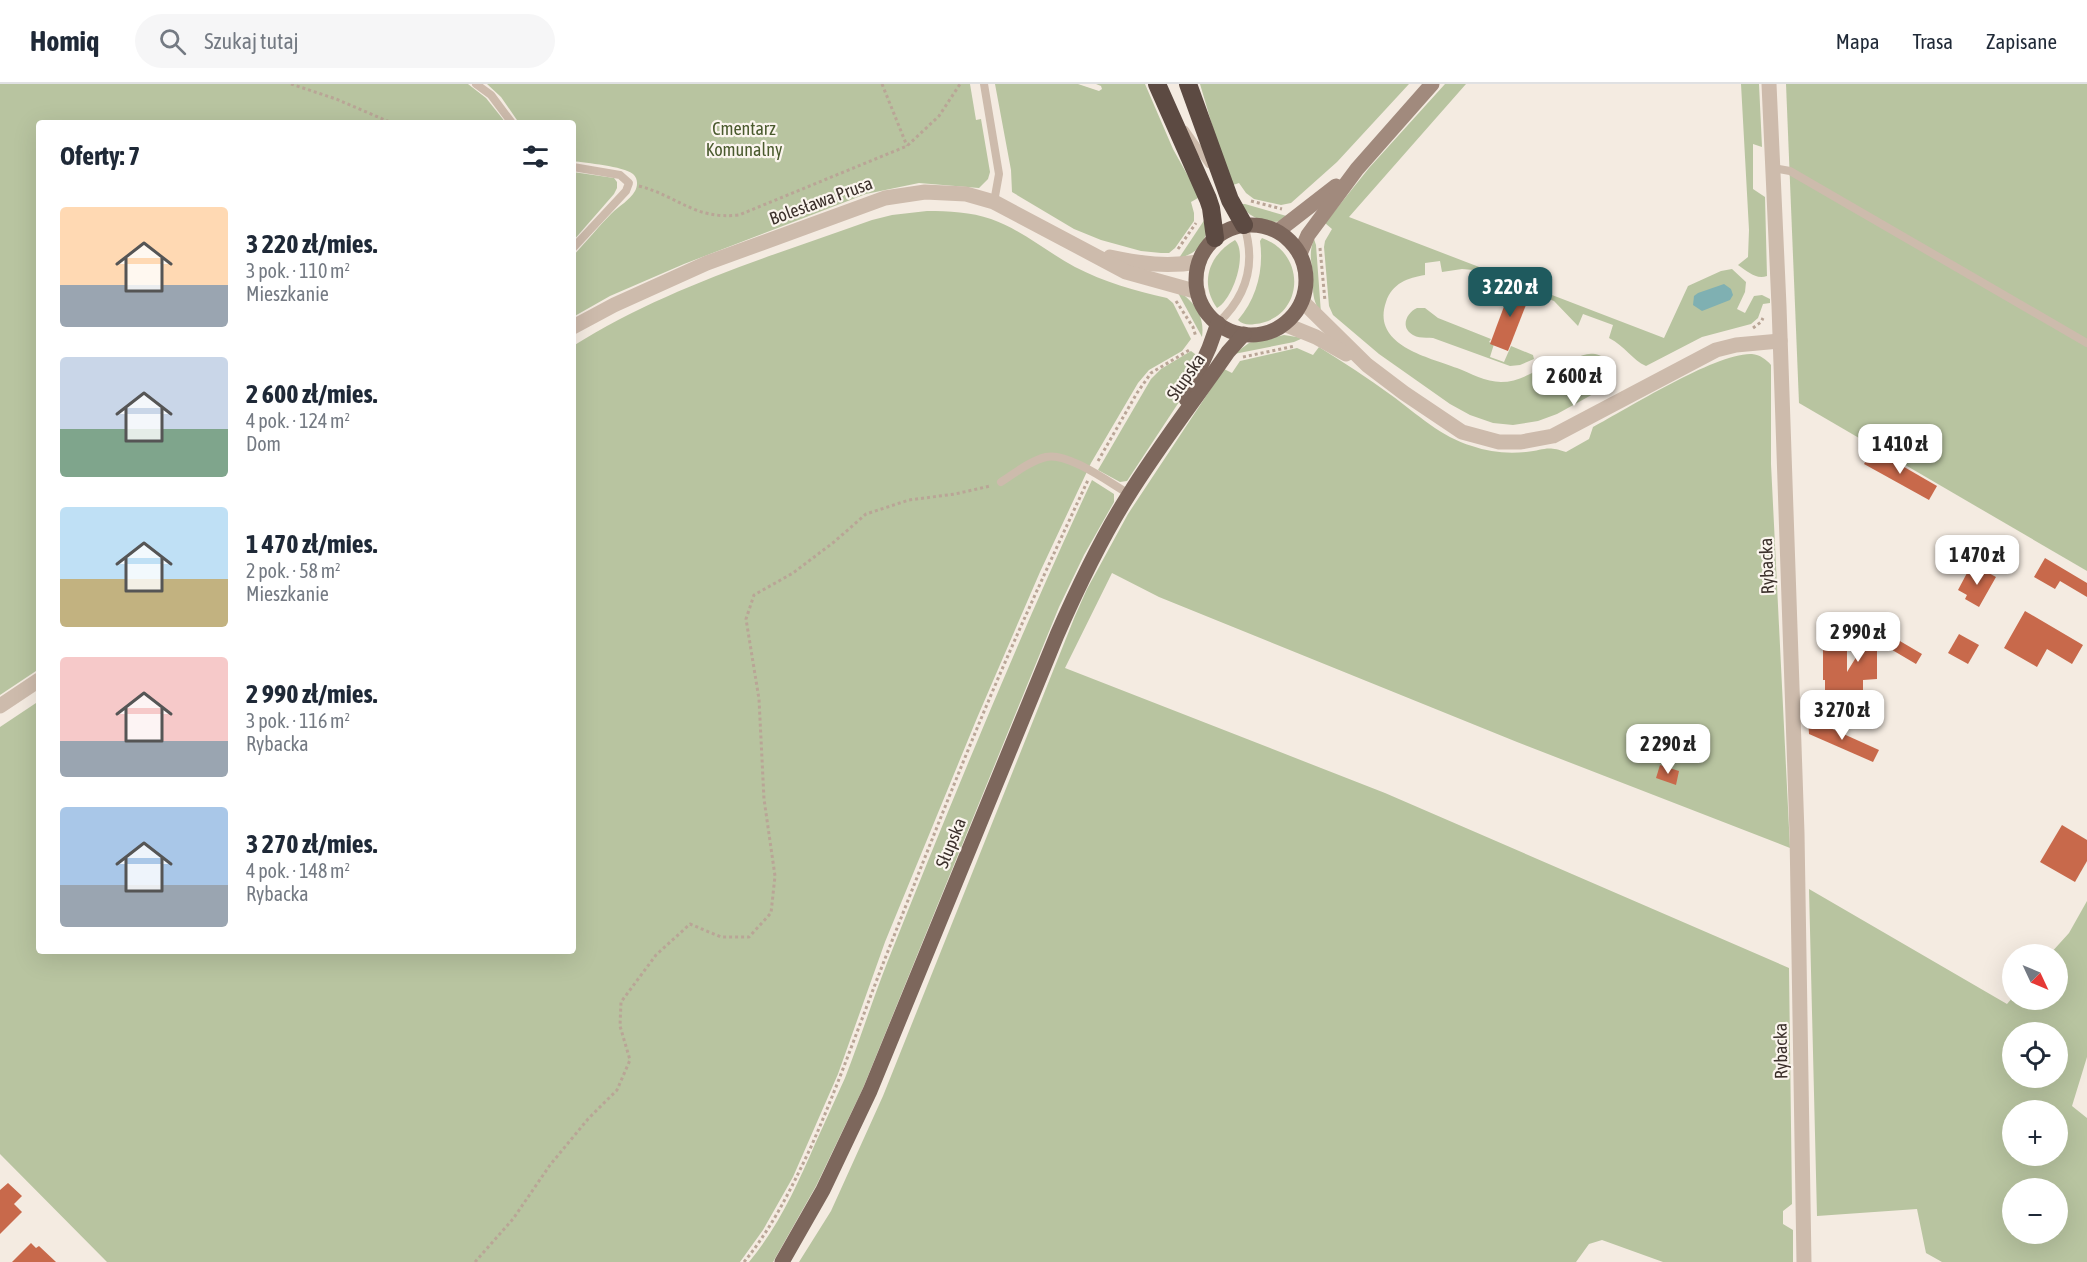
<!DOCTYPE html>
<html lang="pl">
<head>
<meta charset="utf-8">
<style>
	body { margin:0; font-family:"Asap Condensed",sans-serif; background:#f6f6f7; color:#1f2937; height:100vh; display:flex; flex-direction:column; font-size:22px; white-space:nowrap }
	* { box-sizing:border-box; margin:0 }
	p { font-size:20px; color:#747a83 }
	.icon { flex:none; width:33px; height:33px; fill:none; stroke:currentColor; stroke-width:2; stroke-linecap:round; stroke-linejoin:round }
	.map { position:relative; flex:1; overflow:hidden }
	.side { position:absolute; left:36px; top:36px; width:540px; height:834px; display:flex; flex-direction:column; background:#fff; border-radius:6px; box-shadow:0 6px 24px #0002 }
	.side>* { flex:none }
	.needle { width:39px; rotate:134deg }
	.controls { position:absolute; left:2002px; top:860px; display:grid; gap:12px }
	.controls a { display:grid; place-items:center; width:66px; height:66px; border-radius:50%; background:#fff; box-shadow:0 6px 24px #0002; font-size:30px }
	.price { position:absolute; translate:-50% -51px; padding:0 14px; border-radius:12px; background:#fff; color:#222; font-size:20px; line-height:39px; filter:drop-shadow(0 2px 3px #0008) }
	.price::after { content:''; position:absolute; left:50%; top:36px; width:18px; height:14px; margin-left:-9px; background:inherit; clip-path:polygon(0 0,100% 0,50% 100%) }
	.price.selected { background:#1f5a5e; color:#fff }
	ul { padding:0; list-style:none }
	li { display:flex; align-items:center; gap:18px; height:150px; padding:0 24px }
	li span { display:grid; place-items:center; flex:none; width:168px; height:120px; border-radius:6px; color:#555 }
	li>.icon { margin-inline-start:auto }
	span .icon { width:72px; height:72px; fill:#fffc; stroke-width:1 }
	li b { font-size:26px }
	h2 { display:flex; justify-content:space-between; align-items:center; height:72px; padding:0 24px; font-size:26px }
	header { display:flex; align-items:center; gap:36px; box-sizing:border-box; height:84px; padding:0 30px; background:#fff; border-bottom:2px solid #e0e1e3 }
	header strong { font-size:28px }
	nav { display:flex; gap:33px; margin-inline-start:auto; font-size:21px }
	.search { width:420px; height:54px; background:#f6f6f7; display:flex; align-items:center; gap:15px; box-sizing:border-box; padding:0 21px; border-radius:33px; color:#747a83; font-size:22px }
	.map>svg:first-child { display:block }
	.green { fill:#b8c4a0; fill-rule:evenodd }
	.water { fill:#7fb0b2 }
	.building { fill:#c8694b }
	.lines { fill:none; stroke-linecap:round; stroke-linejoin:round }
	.path { stroke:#b9a596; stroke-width:3; stroke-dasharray:3 3; stroke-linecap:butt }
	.service { stroke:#cdbbac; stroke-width:8 }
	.minor { stroke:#cdbbac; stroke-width:15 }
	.secondary { stroke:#a18a7d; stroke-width:15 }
	.primary { stroke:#7d675c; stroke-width:15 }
	.motorway { stroke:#5c4a42; stroke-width:18 }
	.labels { text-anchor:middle; stroke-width:4.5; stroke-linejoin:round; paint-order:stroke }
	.park-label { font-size:18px; fill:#4a5a2e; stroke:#fbf5ee }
	.street-label { font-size:18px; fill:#3b302b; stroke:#fbf5ee }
</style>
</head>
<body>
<header>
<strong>Homiq</strong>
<div class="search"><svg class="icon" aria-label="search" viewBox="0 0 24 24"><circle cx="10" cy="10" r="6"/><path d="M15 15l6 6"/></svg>Szukaj tutaj</div>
<nav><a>Mapa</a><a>Trasa</a><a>Zapisane</a></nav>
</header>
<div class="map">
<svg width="2087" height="1178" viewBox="0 0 2087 1178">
	<rect width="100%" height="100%" fill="#f4ebe1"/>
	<g class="green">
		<polygon points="0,0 468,0 486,14 506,39 39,39 39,585 0,611"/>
		<path d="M487,0H970L976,36L981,35L990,88L988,95L979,104L919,99L866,110L684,180L610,212L573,233V172C586,158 598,143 611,130C619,122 630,116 635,107C638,102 638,94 633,90C623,82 586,79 573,77V39H519L501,13Z"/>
		<polygon points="995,0 1078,0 1099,7 1102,5 1101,2 1096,0 1145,0 1173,65 1198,110 1198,114 1191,118 1194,129 1194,137 1175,164 1169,169 1161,169 1141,167 1101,156 1074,145 1012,108 1011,86"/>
		<polygon points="1200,0 1409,0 1337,78 1291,119 1281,121 1254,115 1246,109 1239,99 1230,102"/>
		<path d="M1445,0H1466L1349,133L1664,254L1688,202L1721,187L1732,185L1746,198L1745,208L1737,225L1745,229L1754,212L1762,211L1770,215V219L1763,220L1758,234L1751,240L1702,253L1646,282C1632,276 1625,262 1609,254L1613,241L1583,230L1578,242L1554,217L1474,186L1462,185L1442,188L1440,177L1425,179V191C1408,194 1392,199 1386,218C1371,261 1428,273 1457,284C1470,289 1486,298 1501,298C1519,298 1536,287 1551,278C1573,286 1583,257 1609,277C1616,283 1617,290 1615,298L1557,330L1538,337L1513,341L1493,339L1470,331L1450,320L1379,270L1333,231L1329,222L1324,163L1325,157L1332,145L1325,139L1369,84Z"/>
		<path d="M1741,0H1759L1762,63L1753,60V105L1765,113L1767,192C1756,196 1747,187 1738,181L1748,173L1749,146Z"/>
		<polygon points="1786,0 2087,0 2087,487 1799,319"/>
		<polygon points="573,88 614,94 617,98 617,104 614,110 573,157"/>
		<path d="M1239,120H1245L1290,133C1272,144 1252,136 1239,120Z"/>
		<path d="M927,127C949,127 971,128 991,135C1022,146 1047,168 1075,183C1104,198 1135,207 1167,214L1173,219L1191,255L1182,267L1149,286L1138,299L1091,379L1040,488L977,634L885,858L838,990L793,1093L763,1146L740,1178H107L0,1070V643L39,617V867H573V262C665,204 771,172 872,136L892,131Z"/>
		<path d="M1207,132C1208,155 1202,168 1179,174Z"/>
		<path d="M1262,154C1308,170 1304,235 1255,240C1249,241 1243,241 1238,236C1257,214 1264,185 1260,157Z"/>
		<path d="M1314,155L1316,161L1321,229C1312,216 1313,208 1313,193C1312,177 1308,171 1314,155Z"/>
		<path d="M1235,156C1248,170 1233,215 1217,224C1199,199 1209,171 1235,156Z"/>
		<path d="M1177,207C1194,216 1205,233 1202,253Z"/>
		<path d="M1417,224H1425L1438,234L1491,255L1489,258L1494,260L1490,273L1504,278L1511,262L1533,271L1534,275L1520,281L1510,282L1433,254C1426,253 1419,255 1413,251C1400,244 1406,229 1417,224Z"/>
		<polygon points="1284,251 1303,254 1294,258 1234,270 1249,259"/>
		<path d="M1319,263C1343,278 1368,294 1391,311C1417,330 1441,353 1472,362C1489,368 1507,370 1526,368C1544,366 1547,361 1566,368L1589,355L1593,343C1627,325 1717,268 1752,270C1760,271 1766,275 1771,281V380L1790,764L1517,658L1159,513L1112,489L1065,584L1385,709L1789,884L1792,1120L1783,1127V1140L1793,1146V1178H1663L1602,1156L1589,1160L1576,1178H799L831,1127L883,1012L1075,532L1087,505L1128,430L1224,285L1232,289L1240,277L1297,264L1313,271Z"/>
		<polygon points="1191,267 1199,273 1179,318 1127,397 1120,398 1098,386 1151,295 1161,285"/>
		<path d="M1092,396L1114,410V418L1084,471L1059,523L863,1004L816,1102L773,1178H749C778,1143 797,1102 815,1060C825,1038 835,1016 845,994C860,956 872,917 887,879C952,716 1018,555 1092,396Z"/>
		<path d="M1809,805L2007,920L2013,913V915H2058V870H2050L2069,849L2087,817V973L2072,1022L2087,1034V1178H1942L1926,1169L1917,1125L1817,1132ZM2013,948H2058V993H2013ZM2013,1026H2058V1071H2013ZM2013,1104H2058V1149H2013Z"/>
	</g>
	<polygon class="water" points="1724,200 1731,205 1733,211 1730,216 1702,227 1693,221 1694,212 1698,209"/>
	<g class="building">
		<polygon points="1512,201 1531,208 1508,267 1490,260"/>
		<polygon points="1873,365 1937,402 1929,416 1864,380"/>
		<polygon points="2045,474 2087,499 2087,513 2060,497 2055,505 2034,493"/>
		<polygon points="1976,482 1996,493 1979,523 1965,515 1967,511 1958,506 1967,489 1971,491"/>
		<polygon points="2025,527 2083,561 2072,580 2047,565 2037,583 2004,564"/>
		<polygon points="1876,541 1876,543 1922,570 1916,580 1877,557 1877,595 1863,596 1863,610 1848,610 1848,613 1825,614 1825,596 1823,596 1823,557 1847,556 1847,588"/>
		<polygon points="1959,550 1979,561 1968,580 1948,569"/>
		<polygon points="1808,634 1879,666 1873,678 1809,650"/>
		<polygon points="1660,681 1679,687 1676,701 1656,694"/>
		<polygon points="2062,741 2087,756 2087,777 2075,798 2040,778"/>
		<polygon points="8,1099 22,1112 14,1120 22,1128 0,1150 0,1106"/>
		<polygon points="31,1159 36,1164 39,1162 56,1178 12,1178"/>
	</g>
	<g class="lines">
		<g class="path">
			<polyline points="291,0 336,15 392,39"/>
			<polyline points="882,0 907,62"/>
			<path d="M639,102C678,112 694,136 739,131L907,62L939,32L960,0"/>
			<polyline points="1251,117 1282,125"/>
			<polyline points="1320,164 1325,217"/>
			<polyline points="1178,165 1196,139"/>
			<polyline points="1176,217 1193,243 1196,253"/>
			<polyline points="1753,244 1761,238 1763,234"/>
			<polyline points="1243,273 1295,262"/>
			<polyline points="1098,377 1137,309 1151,289 1191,265"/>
			<polyline points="475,1178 513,1135 550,1081 588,1035 617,1006 630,976 620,942 621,918 656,871 690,840 721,853 749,853 771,829 775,792 764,715 759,615 746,535 754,511 793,489 834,458 866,430 909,416 955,410 990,402"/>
			<path d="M744,1178C772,1144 791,1105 810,1065C839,1000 862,933 888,867C922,781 955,696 991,611C1022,538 1055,467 1088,396"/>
		</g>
		<g class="service">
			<polyline points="476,0 491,11 512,39"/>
			<polyline points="984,0 999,90 994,118"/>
			<polyline points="1185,46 1209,80"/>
			<polyline points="573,83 620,91 629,99 626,107 573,164"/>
			<polyline points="1773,84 1790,87 2087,259"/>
			<path d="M1218,239C1247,212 1256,179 1244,141"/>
			<path d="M1001,398C1015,389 1030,377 1046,373C1068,368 1110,399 1129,410"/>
		</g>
		<g class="minor">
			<polyline points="1769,0 1779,222 1797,749 1804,1178"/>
			<path d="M1110,173C1143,180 1166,183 1199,178"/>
			<polyline points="1302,217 1367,281 1404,309 1462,348 1499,358 1521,358 1553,352 1716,266 1736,261 1780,257"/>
			<polyline points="1284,240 1316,253 1346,270"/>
			<polyline points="573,243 614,221 707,179 885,114 925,108 966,110 994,118 1126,188 1198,208"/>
			<polyline points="0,622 39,596"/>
		</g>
		<g class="secondary">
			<polyline points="1278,147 1336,102"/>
			<polyline points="1300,170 1308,151 1357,85 1432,0"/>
		</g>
		<g class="primary">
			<circle cx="1251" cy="196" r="55"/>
			<polyline points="1186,315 1209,264 1218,239"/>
			<path d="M782,1178L823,1106L870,1007L1057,551C1078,503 1100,456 1128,412C1159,362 1195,316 1228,268L1244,250"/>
		</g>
		<g class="motorway">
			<polyline points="1157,0 1208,115 1211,124 1215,154"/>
			<polyline points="1188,0 1230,116 1244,141"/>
		</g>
	</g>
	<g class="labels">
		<g class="park-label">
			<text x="744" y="51">Cmentarz<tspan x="744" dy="21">Komunalny</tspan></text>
		</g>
		<g class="street-label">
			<text transform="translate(821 117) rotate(-20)" y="6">Bolesława Prusa</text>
			<text transform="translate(1186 293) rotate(-55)" y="6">Słupska</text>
			<text transform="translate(1767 482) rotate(-92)" y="6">Rybacka</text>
			<text transform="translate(951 759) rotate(-68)" y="6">Słupska</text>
			<text transform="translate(1781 967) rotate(-91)" y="6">Rybacka</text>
		</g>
	</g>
</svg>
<div class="controls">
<a><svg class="needle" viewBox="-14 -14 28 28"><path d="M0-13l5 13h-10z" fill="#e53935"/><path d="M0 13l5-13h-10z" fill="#747a83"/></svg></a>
<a><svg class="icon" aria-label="locate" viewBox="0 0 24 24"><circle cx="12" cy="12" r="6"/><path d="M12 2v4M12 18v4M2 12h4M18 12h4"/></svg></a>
<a>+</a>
<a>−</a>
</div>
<b class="price selected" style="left:1510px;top:234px">3 220 zł</b>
<b class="price" style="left:1574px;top:323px">2 600 zł</b>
<b class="price" style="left:1900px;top:391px">1 410 zł</b>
<b class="price" style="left:1977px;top:502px">1 470 zł</b>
<b class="price" style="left:1858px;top:579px">2 990 zł</b>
<b class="price" style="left:1842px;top:657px">3 270 zł</b>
<b class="price" style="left:1668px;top:691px">2 290 zł</b>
<section class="side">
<h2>Oferty: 7<svg class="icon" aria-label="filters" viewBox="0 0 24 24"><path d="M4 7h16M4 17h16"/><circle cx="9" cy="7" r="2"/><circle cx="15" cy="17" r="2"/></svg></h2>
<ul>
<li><span style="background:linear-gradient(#ffd9b3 65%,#9aa5b1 0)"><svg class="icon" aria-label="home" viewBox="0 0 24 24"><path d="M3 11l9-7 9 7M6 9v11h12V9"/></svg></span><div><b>3 220 zł/mies.</b><p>3 pok. · 110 m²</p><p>Mieszkanie</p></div></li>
<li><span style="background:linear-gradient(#c9d6e8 60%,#7fa58c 0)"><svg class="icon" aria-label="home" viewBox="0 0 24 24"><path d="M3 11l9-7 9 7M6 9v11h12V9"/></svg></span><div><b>2 600 zł/mies.</b><p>4 pok. · 124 m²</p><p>Dom</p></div></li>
<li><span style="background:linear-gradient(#bfe0f5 60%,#c2b280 0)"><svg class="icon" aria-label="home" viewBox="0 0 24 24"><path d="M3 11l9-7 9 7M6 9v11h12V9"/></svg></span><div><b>1 470 zł/mies.</b><p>2 pok. · 58 m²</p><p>Mieszkanie</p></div></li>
<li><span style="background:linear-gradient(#f6c9c9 70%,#9aa5b1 0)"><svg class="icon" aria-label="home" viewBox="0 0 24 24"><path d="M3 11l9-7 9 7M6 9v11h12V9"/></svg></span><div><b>2 990 zł/mies.</b><p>3 pok. · 116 m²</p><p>Rybacka</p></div></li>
<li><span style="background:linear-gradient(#a9c7e8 65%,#9aa5b1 0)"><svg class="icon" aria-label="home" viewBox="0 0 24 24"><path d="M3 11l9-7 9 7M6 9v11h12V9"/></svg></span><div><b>3 270 zł/mies.</b><p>4 pok. · 148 m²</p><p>Rybacka</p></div></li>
</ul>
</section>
</div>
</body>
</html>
